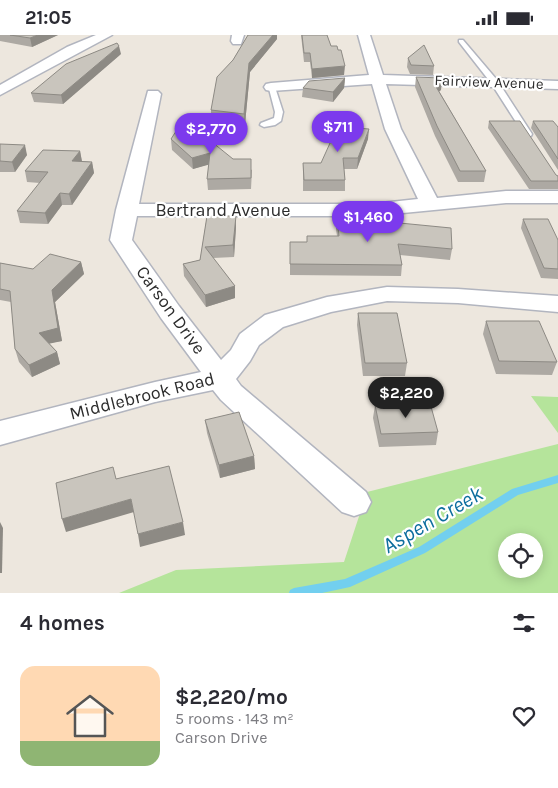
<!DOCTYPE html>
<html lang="en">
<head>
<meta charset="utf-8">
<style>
	body { margin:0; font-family:Karla,sans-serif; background:#f7f7f7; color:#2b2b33; height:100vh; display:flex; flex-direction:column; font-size:19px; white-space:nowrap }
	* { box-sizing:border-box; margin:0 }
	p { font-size:16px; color:#7c7c81 }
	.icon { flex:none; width:28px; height:28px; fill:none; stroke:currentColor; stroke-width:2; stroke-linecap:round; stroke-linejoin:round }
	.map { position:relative; height:558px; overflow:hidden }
	.side { display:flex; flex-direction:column; background:#fff; flex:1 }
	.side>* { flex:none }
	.controls { position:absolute; left:498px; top:498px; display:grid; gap:10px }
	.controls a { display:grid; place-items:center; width:45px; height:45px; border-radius:50%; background:#fff; box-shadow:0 2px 12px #0003; font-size:25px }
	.price { position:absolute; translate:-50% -42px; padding:0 11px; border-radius:18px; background:#7c3aed; color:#fff; font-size:16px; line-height:32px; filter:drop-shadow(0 1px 2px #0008) }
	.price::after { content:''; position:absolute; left:50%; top:30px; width:15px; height:11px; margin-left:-8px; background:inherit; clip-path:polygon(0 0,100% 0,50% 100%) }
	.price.active { background:#222; color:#fff }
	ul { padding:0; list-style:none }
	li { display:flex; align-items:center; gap:15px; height:125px; padding:0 20px }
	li+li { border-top:1px solid #e1e1e2 }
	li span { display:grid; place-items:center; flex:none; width:140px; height:100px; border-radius:15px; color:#555 }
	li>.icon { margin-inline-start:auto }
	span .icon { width:60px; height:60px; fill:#fffc; stroke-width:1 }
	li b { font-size:21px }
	h2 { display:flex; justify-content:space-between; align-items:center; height:60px; padding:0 20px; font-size:21px }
	.status { display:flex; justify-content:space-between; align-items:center; height:35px; padding:0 25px; background:#fff; direction:ltr }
	.status svg { height:14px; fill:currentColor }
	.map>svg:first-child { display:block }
	.green { fill:#b5e49b; fill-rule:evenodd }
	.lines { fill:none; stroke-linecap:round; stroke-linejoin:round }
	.stream { fill:#72cfef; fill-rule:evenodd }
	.lane-casing { stroke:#b2b5bf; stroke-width:3 }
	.street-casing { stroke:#b2b5bf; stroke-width:3 }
	.lane { fill:#fff; fill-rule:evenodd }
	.street { fill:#fff; fill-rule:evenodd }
	.wall { fill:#ada9a3 }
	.shaded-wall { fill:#8d8a84 }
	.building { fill:#c9c5bd; stroke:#8d8a84 }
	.labels { text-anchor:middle; stroke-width:4.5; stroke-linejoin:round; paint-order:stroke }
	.far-street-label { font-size:15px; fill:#2c2c2c; stroke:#fff }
	.street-label { font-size:18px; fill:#2c2c2c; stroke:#fff }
	.near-water-label { font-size:22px; font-style:italic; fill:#0d6e9e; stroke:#fff }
</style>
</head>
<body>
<div class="status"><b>21:05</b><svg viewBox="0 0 49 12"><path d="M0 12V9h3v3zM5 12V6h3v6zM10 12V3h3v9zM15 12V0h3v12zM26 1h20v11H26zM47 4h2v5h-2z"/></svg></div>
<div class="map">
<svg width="558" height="558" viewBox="0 0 558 558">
	<rect width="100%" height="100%" fill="#ede7de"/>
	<g class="green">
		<polygon points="531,361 558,362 558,398"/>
		<path d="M558,409V558H119L176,535L344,527L367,457ZM506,506H534V534H506Z"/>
	</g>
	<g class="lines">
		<polygon class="stream" points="558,440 558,448 518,460 425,518 350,552 322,558 289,558 290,555 294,553 345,544 419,512 512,454"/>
		<defs>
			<g id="lane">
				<polygon points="459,5 463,5 497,45 532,99 531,101 525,101 491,48 459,7"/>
				<polygon points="268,50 275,52 283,77 281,86 275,90 264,92 260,90 261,88 274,83 275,77"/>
			</g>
			<g id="street">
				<polygon points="96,0 112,0 0,60 0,50 67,12"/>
				<polygon points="232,0 244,0 241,9 233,9 231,6"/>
				<polygon points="358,0 370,0 383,40 558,46 558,54 386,49 401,94 437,163 506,156 558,156 558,168 506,168 372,181 137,181 132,205 179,271 221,325 231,315 240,299 265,280 327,262 387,252 458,254 558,261 558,277 458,268 387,266 331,277 283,292 259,310 250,326 236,344 241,351 366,457 371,467 366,477 354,481 342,477 221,365 213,355 155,367 0,410 0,386 155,347 201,337 161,283 110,205 116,175 148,56 158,56 161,59 139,169 372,169 418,164 385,94 372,49 271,56 266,55 264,52 266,49 271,48 369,40"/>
			</g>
		</defs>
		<use href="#lane" class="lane-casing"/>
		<use href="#street" class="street-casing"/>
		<use href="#lane" class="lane"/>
		<use href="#street" class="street"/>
	</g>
	<g class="wall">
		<polygon points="0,0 58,0 32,12 0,6"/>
		<polygon points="248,0 277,0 277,4 250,37 245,89 211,85 211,75 233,25"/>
		<polygon points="301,0 327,0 331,11 338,15 344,40 312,43 310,27 304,27"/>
		<polygon points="121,19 63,69 34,67 31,58"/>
		<polygon points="408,23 434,31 433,40 410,39 407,32"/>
		<polygon points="416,42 441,55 439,56 486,136 484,147 458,147 435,101 415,52"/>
		<polygon points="345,43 344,53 333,67 302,62 303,53"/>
		<polygon points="489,86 556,140 558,141 558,154 529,154 488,93"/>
		<polygon points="533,86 558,92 558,135 531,93"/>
		<polygon points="358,93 368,104 357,134 344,134 345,145 345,156 303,156 303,128 321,128"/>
		<polygon points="171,104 233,124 252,135 251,154 208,155 207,144 209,129 193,134 172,115"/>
		<polygon points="0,109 27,120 15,137 0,137"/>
		<polygon points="80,116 82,126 92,127 94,138 72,170 62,170 48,189 20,188 17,176 40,148 27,147 25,136"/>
		<polygon points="207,181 236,181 236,192 234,222 213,223 235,251 235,263 206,272 184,241 183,229 200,225"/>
		<polygon points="337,183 369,185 452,214 450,225 400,220 402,230 401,241 290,240 290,207 307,207 337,201 336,194"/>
		<polygon points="523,184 558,205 558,244 541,243 521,193"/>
		<polygon points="81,227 84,239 55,267 62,306 49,308 57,317 60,329 32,342 19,327 15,314 11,267 0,265 0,228 33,234"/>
		<polygon points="358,278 407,328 405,341 363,341 357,290"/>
		<polygon points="486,286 557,327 552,340 496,339 483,299"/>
		<polygon points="375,370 438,397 436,410 379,412 373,383"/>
		<polygon points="205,385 254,421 255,434 220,443 207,398"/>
	</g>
	<g class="shaded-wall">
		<polygon points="38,0 58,0 32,12 30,3"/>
		<polygon points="273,0 277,0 277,4 250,37 245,89 244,79 249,28"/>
		<polygon points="119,11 121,19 63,69 61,60"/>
		<polygon points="345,31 344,40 312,43 312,34"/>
		<polygon points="345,43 344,53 333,67 333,57"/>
		<polygon points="442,46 441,55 434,60 435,50"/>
		<polygon points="369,94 368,104 357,134 358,123"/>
		<polygon points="25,110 27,120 15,137 12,127"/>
		<polygon points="80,116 82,127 72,126"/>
		<polygon points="210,118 211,129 193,134 192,123"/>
		<polygon points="92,127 94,138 72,170 69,159"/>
		<polygon points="60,158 62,170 48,189 45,178"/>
		<polygon points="236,181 236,192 234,222 233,210"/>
		<polygon points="81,227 84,239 55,267 62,306 43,310 39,298 52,255"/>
		<polygon points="235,251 235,263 206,272 205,260"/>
		<polygon points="57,317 60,329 32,342 29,330"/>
		<polygon points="254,421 255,434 220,443 219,430"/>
		<polygon points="131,464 134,477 66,497 62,484"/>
		<polygon points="0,487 3,493 2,538 0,538"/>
		<polygon points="183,487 185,500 140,512 138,499"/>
	</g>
	<g class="building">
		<polygon points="10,0 38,0 30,3"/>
		<polygon points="248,0 273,0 249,28 244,79 211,75 217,42 233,25"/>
		<polygon points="302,0 327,0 331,11 337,11 338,15 341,15 345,31 312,34 310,18 304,18"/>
		<polygon points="117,8 119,11 61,60 31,58 66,29"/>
		<polygon points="424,10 434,31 411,30 408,23"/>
		<polygon points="416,42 441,43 442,46 435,50 486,136 460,136 437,91"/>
		<polygon points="345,43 333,57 303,53 309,46"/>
		<polygon points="186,86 233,124 251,124 251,143 207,144 210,118 192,123 171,104 180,90 183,90"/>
		<polygon points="340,86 358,88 356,93 369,94 358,123 343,123 345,145 304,145 303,128 321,128"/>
		<polygon points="489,86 520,86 556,140 558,141 558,146 531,146"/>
		<polygon points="533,86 553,86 558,92 558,124"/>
		<polygon points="0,109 25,110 12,127 0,126"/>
		<polygon points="43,115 80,116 72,126 92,127 69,159 60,158 45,178 17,176 48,137 25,136"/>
		<polygon points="207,181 236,181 233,210 205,212 235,251 205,260 183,229 200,225"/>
		<polygon points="337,183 369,183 369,185 451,193 452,214 398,209 402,230 290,229 290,207 307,207 307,201 339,201"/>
		<polygon points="523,184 548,184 558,205 558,234 544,233"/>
		<polygon points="50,219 81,227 52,255 58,293 39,298 57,317 29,330 15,314 10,256 0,254 0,228 33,234"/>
		<polygon points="358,278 397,278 407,328 365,328"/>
		<polygon points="486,286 539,286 557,327 499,326"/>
		<polygon points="430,368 438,397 381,399 375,370"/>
		<polygon points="239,377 254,421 219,430 205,385"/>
		<polygon points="169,431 183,487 138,499 131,464 62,484 56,448 113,432 116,444"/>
	</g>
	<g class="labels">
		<g class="far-street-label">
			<text transform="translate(489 47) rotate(2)" y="5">Fairview Avenue</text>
		</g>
		<g class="street-label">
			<text x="223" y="181">Bertrand Avenue</text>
			<text transform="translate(171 275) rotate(54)" y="6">Carson Drive</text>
			<text transform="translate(142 361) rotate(-14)" y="6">Middlebrook Road</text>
		</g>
		<g class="near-water-label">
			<text transform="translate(432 484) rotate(-30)" y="8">Aspen Creek</text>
		</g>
	</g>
</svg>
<div class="controls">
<a><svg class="icon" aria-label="locate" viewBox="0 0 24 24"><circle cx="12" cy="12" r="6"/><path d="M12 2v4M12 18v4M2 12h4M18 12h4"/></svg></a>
</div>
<b class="price" style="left:338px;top:118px">$711</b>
<b class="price" style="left:211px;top:120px">$2,770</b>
<b class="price" style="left:368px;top:208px">$1,460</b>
<b class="price active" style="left:406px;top:384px">$2,220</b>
</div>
<section class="side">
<h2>4 homes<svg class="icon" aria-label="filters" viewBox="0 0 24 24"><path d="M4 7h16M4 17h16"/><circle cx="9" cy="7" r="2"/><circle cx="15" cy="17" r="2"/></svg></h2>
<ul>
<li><span style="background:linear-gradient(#ffd9b3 75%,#8fb573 0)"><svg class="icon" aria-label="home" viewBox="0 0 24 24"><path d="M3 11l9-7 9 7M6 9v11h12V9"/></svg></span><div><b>$2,220/mo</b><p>5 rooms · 143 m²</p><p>Carson Drive</p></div><svg class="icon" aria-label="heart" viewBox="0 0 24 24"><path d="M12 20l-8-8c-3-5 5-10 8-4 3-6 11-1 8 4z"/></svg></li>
</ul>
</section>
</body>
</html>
